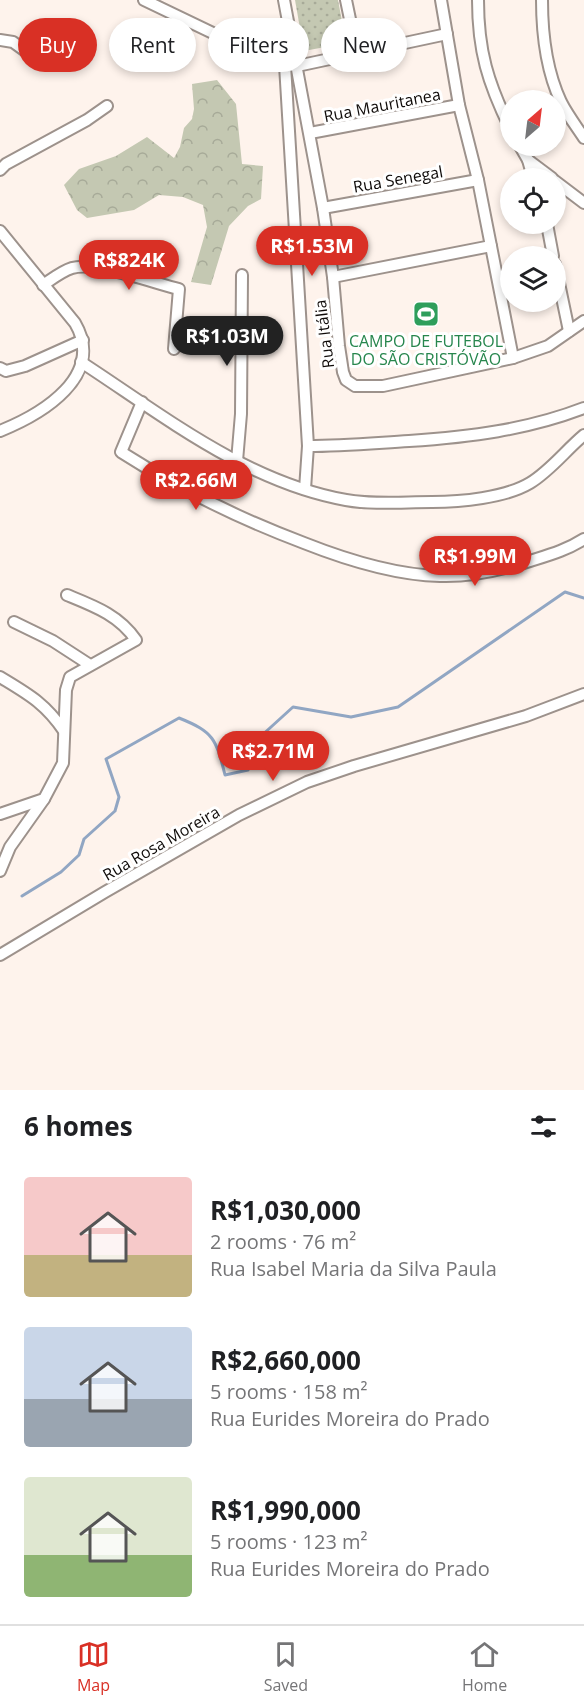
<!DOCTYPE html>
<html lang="en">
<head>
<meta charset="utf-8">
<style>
	body { margin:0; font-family:"Open Sans",sans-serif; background:#f2f2f2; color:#202124; height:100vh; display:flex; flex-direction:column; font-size:22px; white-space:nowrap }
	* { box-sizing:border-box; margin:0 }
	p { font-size:20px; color:#757577 }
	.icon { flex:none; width:33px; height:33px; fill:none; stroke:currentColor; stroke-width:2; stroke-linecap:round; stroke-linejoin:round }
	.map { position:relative; height:1090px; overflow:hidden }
	.details { display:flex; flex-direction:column; background:#fff; flex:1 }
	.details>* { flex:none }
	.banner { position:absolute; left:18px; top:18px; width:549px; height:54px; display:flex; gap:12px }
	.needle { width:39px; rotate:28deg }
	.buttons { position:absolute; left:500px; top:90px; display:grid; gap:12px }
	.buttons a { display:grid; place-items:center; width:66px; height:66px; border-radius:50%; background:#fff; box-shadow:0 3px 9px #0003; font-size:30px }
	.price { position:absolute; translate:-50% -51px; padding:0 14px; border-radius:21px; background:#d93025; color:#fff; font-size:20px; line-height:39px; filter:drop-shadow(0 2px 3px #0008) }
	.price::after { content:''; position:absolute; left:50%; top:36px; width:18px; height:14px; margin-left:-9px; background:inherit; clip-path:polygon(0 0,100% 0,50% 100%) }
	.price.on { background:#222; color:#fff }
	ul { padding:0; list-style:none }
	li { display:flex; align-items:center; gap:18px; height:150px; padding:0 24px }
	li span { display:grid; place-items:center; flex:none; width:168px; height:120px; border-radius:6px; color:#555 }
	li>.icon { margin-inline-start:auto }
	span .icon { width:72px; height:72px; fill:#fffc; stroke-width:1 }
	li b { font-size:26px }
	h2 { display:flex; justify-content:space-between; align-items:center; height:72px; padding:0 24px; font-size:26px }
	.tag { padding:0 21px; border-radius:27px; background:#fff; box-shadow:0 3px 9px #0003; font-size:21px; line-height:54px }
	.tag.on { background:#d93025; color:#fff }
	.dock { display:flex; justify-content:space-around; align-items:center; height:84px; border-top:2px solid #e0e0e0; background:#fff; font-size:16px; color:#757577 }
	.dock a { display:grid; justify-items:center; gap:3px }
	.dock .on { color:#d93025 }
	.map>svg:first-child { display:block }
	.grass { fill:url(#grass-dots) }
	.forest { fill:url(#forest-crowns) }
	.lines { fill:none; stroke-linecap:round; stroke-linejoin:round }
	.stream { stroke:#91a6c3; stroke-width:3 }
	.minor-casing { stroke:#9d928c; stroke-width:14 }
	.minor { stroke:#fff; stroke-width:10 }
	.labels { text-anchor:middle; stroke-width:6; stroke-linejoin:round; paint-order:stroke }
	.street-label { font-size:16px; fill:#0f0b09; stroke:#fff }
	.leisure-label { font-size:16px; fill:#27864d; stroke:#fff }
</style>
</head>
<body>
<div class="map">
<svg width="584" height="1090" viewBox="0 0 584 1090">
	<defs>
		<pattern id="grass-dots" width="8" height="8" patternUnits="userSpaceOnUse" patternTransform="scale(1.5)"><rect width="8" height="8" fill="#c4c8b2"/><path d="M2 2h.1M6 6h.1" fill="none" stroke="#a7aa98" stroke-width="1.8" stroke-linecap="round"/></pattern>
		<pattern id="forest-crowns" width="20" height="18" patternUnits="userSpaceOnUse" patternTransform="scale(1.5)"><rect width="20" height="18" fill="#c4c8b2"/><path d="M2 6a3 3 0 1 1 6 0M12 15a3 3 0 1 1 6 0" fill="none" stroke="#a7aa98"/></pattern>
	</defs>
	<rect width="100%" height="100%" fill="#fef3ec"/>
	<polygon class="grass" points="295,0 338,0 346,43 304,51"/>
	<polygon class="forest" points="217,80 236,104 242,164 263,166 261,199 248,206 229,226 211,285 191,282 207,227 203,205 183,197 159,195 134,210 87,218 77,210 64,185 79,169 116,156 147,137 174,158 180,147 184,128 192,119 194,109 192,84"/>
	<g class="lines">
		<path class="stream" d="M22,896L61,872L79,855L84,839L115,811L119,797L106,759L179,718C214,732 216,739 225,775L248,770L260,737L293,707L351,717L398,707L565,592L584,598"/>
		<defs>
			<g id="minor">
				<polyline points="144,0 267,59 285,65 297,66 447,34"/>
				<polyline points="284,0 323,208 333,277 339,346 343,372 346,380 355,386 383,386 513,358 548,346 584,321"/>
				<polyline points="346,0 357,53"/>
				<polyline points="441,0 459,105 478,180 513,358"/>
				<path d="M478,0C478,51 488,83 510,128"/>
				<path d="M542,0C542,34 546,70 561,102C567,114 576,126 584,138"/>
				<polyline points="0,40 13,42 31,55"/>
				<polyline points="285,65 308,446 305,489"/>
				<polyline points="310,133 459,105"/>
				<polyline points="520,146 528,160 533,178"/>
				<polyline points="528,160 552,178"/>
				<polyline points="0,170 6,164 87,120 107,106"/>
				<polyline points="555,181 584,203"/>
				<polyline points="323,208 478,180"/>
				<polyline points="547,224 553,256"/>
				<path d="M0,231L75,323C106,376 42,414 0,431"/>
				<polyline points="555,264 569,331"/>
				<polyline points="333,277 491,246"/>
				<path d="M43,285C52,279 62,271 72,268C95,261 154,283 179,289L174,349"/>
				<path d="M81,362C164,416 246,482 346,500C374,505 403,502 432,502C460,502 505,498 530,483C550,471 566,450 584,435"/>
				<polyline points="0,368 6,371 25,366 83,340"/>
				<path d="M142,402L121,452C179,489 240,519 304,543C347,560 394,575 440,576C470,577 502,570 530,561C549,555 567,550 584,539"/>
				<path d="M308,446C342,446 375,443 409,441C469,437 527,430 584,408"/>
				<polyline points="237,461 241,414 242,275"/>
				<polyline points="14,622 53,641 90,665"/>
				<path d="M0,677C28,694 45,703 64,731"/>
				<path d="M0,814L44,799L63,763L66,690L70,677L136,640C119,615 94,606 67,595"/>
				<polyline points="0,871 10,847 44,799"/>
				<polyline points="0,955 105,892 239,815 307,782 354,766 526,716 584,694"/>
			</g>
		</defs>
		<use href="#minor" class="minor-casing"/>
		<use href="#minor" class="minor"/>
	</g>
	<defs>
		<symbol id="stadium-square" viewBox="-11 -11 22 22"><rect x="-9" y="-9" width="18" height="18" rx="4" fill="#2e9e5b" stroke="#fff"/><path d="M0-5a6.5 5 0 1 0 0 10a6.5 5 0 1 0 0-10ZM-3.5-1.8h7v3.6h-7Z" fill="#fff"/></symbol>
	</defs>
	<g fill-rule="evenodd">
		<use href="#stadium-square" x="411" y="299" width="30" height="30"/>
	</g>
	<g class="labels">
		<g class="street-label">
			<text transform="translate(382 105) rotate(-11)" y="6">Rua Mauritanea</text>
			<text transform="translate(398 179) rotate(-10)" y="6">Rua Senegal</text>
			<text transform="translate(324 334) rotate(-97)" y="6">Rua Itália</text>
			<text transform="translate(161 843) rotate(-30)" y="6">Rua Rosa Moreira</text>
		</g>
		<g class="leisure-label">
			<text x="426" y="347">CAMPO DE FUTEBOL<tspan x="426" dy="18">DO SÃO CRISTÓVÃO</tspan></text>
		</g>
	</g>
</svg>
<div class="buttons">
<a><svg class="needle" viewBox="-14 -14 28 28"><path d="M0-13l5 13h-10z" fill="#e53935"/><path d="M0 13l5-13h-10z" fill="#757577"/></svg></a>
<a><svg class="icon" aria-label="locate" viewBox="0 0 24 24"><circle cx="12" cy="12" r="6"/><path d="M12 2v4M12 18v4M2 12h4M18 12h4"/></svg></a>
<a><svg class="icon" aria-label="layers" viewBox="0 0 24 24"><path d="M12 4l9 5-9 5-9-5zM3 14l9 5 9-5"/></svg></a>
</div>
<b class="price" style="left:312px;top:277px">R$1.53M</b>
<b class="price" style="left:129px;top:291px">R$824K</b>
<b class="price on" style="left:227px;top:367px">R$1.03M</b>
<b class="price" style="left:196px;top:511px">R$2.66M</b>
<b class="price" style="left:475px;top:587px">R$1.99M</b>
<b class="price" style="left:273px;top:782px">R$2.71M</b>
<div class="banner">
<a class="tag on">Buy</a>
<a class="tag">Rent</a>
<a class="tag">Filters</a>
<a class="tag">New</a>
</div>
</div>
<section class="details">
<h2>6 homes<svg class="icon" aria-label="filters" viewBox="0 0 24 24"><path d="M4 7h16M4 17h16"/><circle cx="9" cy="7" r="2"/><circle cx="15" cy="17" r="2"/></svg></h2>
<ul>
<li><span style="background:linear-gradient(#f6c9c9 65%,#c2b280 0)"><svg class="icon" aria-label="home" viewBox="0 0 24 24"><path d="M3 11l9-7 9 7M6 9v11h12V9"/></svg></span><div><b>R$1,030,000</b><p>2 rooms · 76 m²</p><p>Rua Isabel Maria da Silva Paula</p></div></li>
<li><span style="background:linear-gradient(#c9d6e8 60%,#9aa5b1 0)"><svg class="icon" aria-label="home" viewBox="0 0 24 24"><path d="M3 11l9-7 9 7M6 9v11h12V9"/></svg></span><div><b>R$2,660,000</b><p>5 rooms · 158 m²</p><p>Rua Eurides Moreira do Prado</p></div></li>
<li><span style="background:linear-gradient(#dfe7d0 65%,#8fb573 0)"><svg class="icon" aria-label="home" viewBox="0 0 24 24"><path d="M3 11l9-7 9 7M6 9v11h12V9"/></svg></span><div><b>R$1,990,000</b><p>5 rooms · 123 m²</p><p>Rua Eurides Moreira do Prado</p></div></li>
</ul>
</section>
<nav class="dock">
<a class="on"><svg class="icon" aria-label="map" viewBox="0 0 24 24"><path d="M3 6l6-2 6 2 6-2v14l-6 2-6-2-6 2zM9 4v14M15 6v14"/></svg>Map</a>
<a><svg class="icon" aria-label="saved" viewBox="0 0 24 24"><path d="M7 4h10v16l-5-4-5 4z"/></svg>Saved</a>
<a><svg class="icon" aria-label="home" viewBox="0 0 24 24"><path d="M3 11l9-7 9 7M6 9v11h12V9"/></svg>Home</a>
</nav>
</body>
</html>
